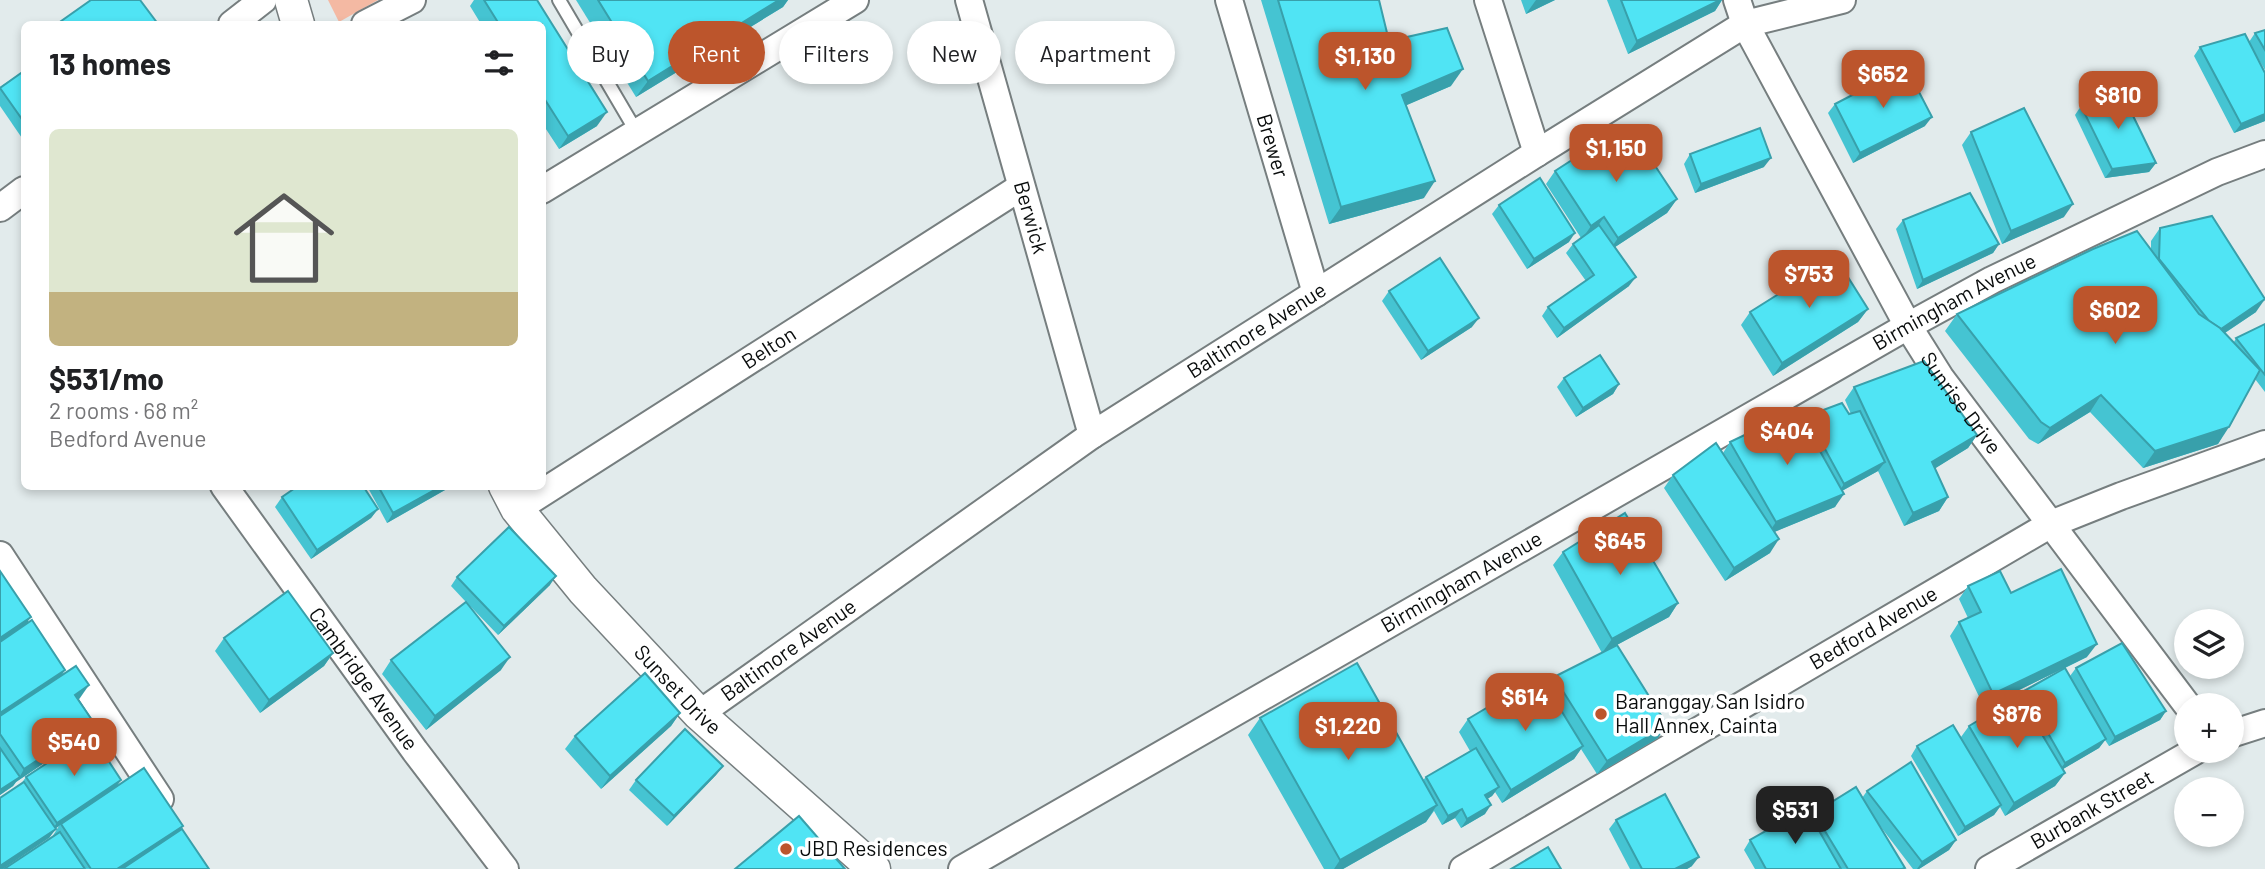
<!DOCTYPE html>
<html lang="en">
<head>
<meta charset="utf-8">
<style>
	body { margin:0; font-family:Barlow,sans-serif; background:#f2f2f2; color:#202124; height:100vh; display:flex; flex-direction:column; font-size:26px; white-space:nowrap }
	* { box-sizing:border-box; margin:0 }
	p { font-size:23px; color:#757577 }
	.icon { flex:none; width:38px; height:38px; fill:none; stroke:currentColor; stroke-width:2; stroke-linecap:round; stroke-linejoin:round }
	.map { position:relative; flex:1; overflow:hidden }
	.drawer { position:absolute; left:21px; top:21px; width:525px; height:469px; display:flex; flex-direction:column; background:#fff; border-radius:10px; box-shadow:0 4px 10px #0003 }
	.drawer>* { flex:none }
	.top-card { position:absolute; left:567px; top:21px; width:665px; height:63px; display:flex; gap:14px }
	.controls { position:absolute; left:2174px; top:609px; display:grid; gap:14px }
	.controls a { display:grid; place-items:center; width:70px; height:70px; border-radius:50%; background:#fff; box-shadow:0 4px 10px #0003; font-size:35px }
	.price { position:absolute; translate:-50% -60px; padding:0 16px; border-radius:14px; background:#bc552c; color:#fff; font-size:23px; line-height:46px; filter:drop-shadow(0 2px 4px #0008) }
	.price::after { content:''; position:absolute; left:50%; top:42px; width:21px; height:16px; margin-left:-10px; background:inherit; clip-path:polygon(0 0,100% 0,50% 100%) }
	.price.active { background:#222; color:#fff }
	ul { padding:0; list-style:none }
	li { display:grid; align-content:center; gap:14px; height:371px; padding:0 28px }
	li+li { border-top:2px solid #e0e0e0 }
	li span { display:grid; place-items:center; height:217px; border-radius:10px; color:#555 }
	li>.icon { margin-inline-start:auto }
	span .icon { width:126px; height:126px; fill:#fffc; stroke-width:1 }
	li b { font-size:30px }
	h2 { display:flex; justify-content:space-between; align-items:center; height:84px; padding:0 28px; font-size:30px }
	.pill { padding:0 24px; border-radius:32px; background:#fff; box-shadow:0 4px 10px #0003; font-size:24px; line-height:63px }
	.pill.active { background:#bc552c; color:#fff }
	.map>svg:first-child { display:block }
	.green { fill:#f4b9a3 }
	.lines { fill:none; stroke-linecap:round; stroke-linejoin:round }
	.service-casing { stroke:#767e7f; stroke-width:16 }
	.minor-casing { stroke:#767e7f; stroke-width:30 }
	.tertiary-casing { stroke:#767e7f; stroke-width:35 }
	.service { stroke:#fff; stroke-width:12 }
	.minor { stroke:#fff; stroke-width:26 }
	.tertiary { stroke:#fff; stroke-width:32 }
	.wall { fill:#45c4d2 }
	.shaded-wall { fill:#38a0ab }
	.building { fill:#50e4f4; stroke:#38a0ab; stroke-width:2 }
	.poi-dot { fill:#bc552c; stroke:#fff; stroke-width:2.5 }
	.labels { text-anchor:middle; stroke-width:7; stroke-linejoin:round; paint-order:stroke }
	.street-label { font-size:21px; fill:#090c0c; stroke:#fff }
	.poi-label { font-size:21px; fill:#090c0c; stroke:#fff; text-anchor:start }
</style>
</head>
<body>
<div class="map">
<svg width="2265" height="869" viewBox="0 0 2265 869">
	<rect width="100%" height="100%" fill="#e2ebec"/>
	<polygon class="green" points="328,0 378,0 339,22"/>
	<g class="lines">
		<defs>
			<polyline id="service" points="559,0 636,131"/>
			<g id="minor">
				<path id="s1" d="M969,0L1092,435"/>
				<path id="s2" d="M1229,0L1316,293"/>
				<polyline points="1488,0 1537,153"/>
				<path id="s3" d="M1737,0L1745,24L1908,326L1940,377L2187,705"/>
				<polyline points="232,24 263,0"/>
				<polyline points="365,24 412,0"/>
				<polyline points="542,190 855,0"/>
				<polyline points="0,208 24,190"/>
				<path id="s4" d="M224,486L415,751L505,869"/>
				<path id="s5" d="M517,509L1021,187"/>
				<polyline points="0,555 160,799"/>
				<path id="s6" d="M699,714L1092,435L1537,153L1745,24L1842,0"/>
				<polyline points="2231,734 2265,723"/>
				<path id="s7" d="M962,869L1908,326L1992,280L2217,172L2265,154"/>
				<path id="s8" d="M1463,869L2051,524L2121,496L2265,444"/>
				<path id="s9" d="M1989,869L2195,751"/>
			</g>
			<g id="tertiary">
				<polyline points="291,0 298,24"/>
				<path id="s10" d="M505,486L517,509L583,590L699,714L874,869"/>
			</g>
		</defs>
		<use href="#service" class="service-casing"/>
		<use href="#minor" class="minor-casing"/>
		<use href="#tertiary" class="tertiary-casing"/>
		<use href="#service" class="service"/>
		<use href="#minor" class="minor"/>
		<use href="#tertiary" class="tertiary"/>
	</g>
	<g class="wall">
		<polygon points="474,0 537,0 597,126 559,149 542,123 542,24 481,24 470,6"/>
		<polygon points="576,0 788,0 783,7 636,97"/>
		<polygon points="1261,0 1379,0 1389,41 1451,86 1406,105 1424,198 1329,224"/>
		<polygon points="1521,0 1555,0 1526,14"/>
		<polygon points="1607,0 1722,0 1715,11 1628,54"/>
		<polygon points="2265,30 2265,70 2256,55 2265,73 2265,121 2234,133 2194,56 2200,47 2249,42 2255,33"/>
		<polygon points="24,71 24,141 0,106 0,87"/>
		<polygon points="1835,104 1925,126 1853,163 1828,113"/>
		<polygon points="2081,106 2156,163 2149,172 2105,178 2075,115"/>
		<polygon points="1971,132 2064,217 2002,244 1962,145"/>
		<polygon points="1634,151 1677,199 1667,213 1615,247 1629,286 1557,338 1542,316 1548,307 1586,281 1566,253 1573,244 1581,238 1546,184 1555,171"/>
		<polygon points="1690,154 1764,167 1695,193 1684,164"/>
		<polygon points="1499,205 1569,242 1527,269 1492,214"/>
		<polygon points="1903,220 1999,244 1993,253 1917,289 1896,229"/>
		<polygon points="2160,228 2256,312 2225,333 2234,342 2236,338 2265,324 2265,392 2255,379 2218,444 2143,468 2090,412 2038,444 2029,439 1945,331 1957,314 2151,249 2151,241"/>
		<polygon points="1389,291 1472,327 1421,360 1382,301"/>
		<polygon points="1868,309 1858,322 1773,376 1741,325 1750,312"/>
		<polygon points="1564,378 1619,384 1613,394 1576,417 1557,387"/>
		<polygon points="1854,387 1977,435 1968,448 1935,468 1948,497 1939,511 1904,526 1878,471 1842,491 1835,507 1774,532 1770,553 1725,581 1664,488 1673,475 1723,453 1730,442 1804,421 1807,416 1851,414 1845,400"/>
		<polygon points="367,486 452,486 387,523"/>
		<polygon points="282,497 378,509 371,518 311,559 275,507"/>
		<polygon points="1563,552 1678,603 1669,617 1609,649 1658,738 1597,774 1581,749 1574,759 1502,803 1495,792 1492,796 1487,799 1485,814 1461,828 1455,818 1442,825 1434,811 1426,822 1343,869 1324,869 1248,735 1260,718 1423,780 1426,777 1470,751 1459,732 1468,719 1547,687 1554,677 1602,653 1553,565"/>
		<polygon points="0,571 26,624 65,670 61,676 80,698 78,700 84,736 16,782 13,786 0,795"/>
		<polygon points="457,577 550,585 498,635 470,606 501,670 426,730 382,674 391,660 466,602 451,586"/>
		<polygon points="1968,586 2011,593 2087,657 2065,668 2070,676 2076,668 2166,711 2160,720 2109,746 2105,740 2099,748 2063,769 2065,773 2055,786 2005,816 2000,807 1994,815 1958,836 1911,756 1917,746 1961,737 1969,726 2020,698 2024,691 2064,668 1984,707 1950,636 1959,622 1968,618 1959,599"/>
		<polygon points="224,638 333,653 324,666 260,713 215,651"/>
		<polygon points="680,713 671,726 601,789 565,749 575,736"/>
		<polygon points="723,766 716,775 667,826 629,790 636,780"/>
		<polygon points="26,777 117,786 179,831 209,869 4,869 52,837 59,826 55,829 49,838 21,784"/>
		<polygon points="1867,791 1956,840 1949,850 1919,869 1913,869 1877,822 1904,869 1755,869 1744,850 1750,840 1811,817 1814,813 1862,798"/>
		<polygon points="1616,820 1692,866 1687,869 1630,869 1609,829"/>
	</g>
	<g class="shaded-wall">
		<polygon points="779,0 788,0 783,7 636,97 648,81"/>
		<polygon points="1536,0 1555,0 1526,14"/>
		<polygon points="1720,0 1722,0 1715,11 1628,54 1637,41"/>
		<polygon points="1463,69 1451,86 1391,112 1402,95"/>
		<polygon points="607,112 597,126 559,149 568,136"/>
		<polygon points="2265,114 2265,121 2234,133 2241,124"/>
		<polygon points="1932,117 1925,126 1853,163 1860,153"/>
		<polygon points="1771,158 1764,167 1695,193 1701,184"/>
		<polygon points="2156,163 2149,172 2105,178 2112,169"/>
		<polygon points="1435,181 1424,198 1329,224 1341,207"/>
		<polygon points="1677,199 1667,213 1609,251 1618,238"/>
		<polygon points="2073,204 2064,217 2002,244 2011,231"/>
		<polygon points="1604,217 1595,230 1582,239 1591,226"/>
		<polygon points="1575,233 1569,242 1527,269 1534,259"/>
		<polygon points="1999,244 1993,253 1917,289 1923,280"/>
		<polygon points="1636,277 1629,286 1557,338 1564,328"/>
		<polygon points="2265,299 2256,312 2208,344 2217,331"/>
		<polygon points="1868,309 1858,322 1773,376 1782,363"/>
		<polygon points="1479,318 1472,327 1421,360 1428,351"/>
		<polygon points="1619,384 1613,394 1576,417 1583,408"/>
		<polygon points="2101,395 2090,412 2038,444 2050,428"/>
		<polygon points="2229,427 2218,444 2143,468 2155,451"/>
		<polygon points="1977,435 1968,448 1923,476 1932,462"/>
		<polygon points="1885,462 1878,471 1838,493 1844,484"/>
		<polygon points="442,486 452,486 387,523 393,513"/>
		<polygon points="1844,494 1835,507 1767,535 1776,522"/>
		<polygon points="1948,497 1939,511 1904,526 1913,513"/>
		<polygon points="378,509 371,518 311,559 317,550"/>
		<polygon points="1779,539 1770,553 1725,581 1734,568"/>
		<polygon points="556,576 550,585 498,635 504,626"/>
		<polygon points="1678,603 1669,617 1602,653 1612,639"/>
		<polygon points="31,617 21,631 0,645 0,638"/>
		<polygon points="2097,644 2087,657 1984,707 1993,694"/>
		<polygon points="333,653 324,666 260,713 269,700"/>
		<polygon points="510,657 501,670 426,730 435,716"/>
		<polygon points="65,670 56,683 0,721 0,713"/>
		<polygon points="89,685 80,698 65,708 75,695"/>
		<polygon points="2166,711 2160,720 2109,746 2115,737"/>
		<polygon points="680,713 671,726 601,789 610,776"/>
		<polygon points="94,723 84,736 16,782 13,786 0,795 0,790 19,778 24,769"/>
		<polygon points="1667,725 1658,738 1597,774 1607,761"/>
		<polygon points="2106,739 2099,748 2058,772 2065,763"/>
		<polygon points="1583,746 1574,759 1502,803 1511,790"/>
		<polygon points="723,766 716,775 667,826 674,816"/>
		<polygon points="2065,773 2055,786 2005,816 2014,803"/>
		<polygon points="121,780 115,789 61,824 59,826 50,832 57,823"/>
		<polygon points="1499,787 1492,796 1479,804 1485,795"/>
		<polygon points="1437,805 1426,822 1343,869 1334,869 1340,860"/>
		<polygon points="1491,805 1485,814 1461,828 1467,819"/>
		<polygon points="2001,805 1994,815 1958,836 1965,827"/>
		<polygon points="1462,809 1455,818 1442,825 1448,816"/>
		<polygon points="183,826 173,839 128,869 117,869"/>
		<polygon points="56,829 49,838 3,869 0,869 0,866"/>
		<polygon points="1956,840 1949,850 1919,869 1917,869 1922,862"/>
		<polygon points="1699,857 1692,866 1687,869 1675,869"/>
	</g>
	<g class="building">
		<polygon points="91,0 140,0 158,24 57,24"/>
		<polygon points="484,0 537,0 607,112 568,136 542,95 542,24 499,24"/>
		<polygon points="598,0 779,0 648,81"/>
		<polygon points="1278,0 1379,0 1389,41 1447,28 1463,69 1402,95 1435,181 1341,207"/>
		<polygon points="1621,0 1720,0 1637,41"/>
		<polygon points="2265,30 2265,50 2255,33"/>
		<polygon points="2245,34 2265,73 2265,114 2241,124 2200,47"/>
		<polygon points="1906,67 1932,117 1860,153 1835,104"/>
		<polygon points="24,71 24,122 0,88"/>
		<polygon points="2119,87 2156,163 2112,169 2081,106"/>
		<polygon points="2024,108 2073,204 2011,231 1971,132"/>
		<polygon points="1760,128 1771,158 1701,184 1690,154"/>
		<polygon points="1620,129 1634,151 1642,146 1677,199 1618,238 1604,217 1591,226 1555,171"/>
		<polygon points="1540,178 1575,233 1534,259 1499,205"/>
		<polygon points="1970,193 1999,244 1923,280 1903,220"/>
		<polygon points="2212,216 2265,299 2221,329 2209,321 2159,259 2160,228"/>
		<polygon points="1599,225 1636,277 1564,328 1548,307 1594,275 1573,244"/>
		<polygon points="2137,231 2199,314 2220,328 2260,370 2229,427 2155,451 2101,395 2050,428 2041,422 1957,314 2093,249"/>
		<polygon points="1440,258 1479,318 1428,351 1389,291"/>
		<polygon points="1836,258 1868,309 1782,363 1750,312"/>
		<polygon points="2265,324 2265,375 2236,338"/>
		<polygon points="1600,355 1619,384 1583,408 1564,378"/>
		<polygon points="1924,361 1977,435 1932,462 1948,497 1913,513 1854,387"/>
		<polygon points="1842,403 1849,414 1860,411 1885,462 1844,484 1807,416"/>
		<polygon points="1797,410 1844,494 1776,522 1730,442"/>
		<polygon points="1716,443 1779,539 1734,568 1673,475"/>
		<polygon points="298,486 363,486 378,509 317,550 282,497"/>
		<polygon points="378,486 442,486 393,513"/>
		<polygon points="1625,513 1678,603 1612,639 1563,552"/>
		<polygon points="509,527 556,576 504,626 457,577"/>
		<polygon points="2061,569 2097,644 1993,694 1959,622 1981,612 1968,586 2000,571 2011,593"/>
		<polygon points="0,571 31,617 0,638"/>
		<polygon points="288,591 333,653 269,700 224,638"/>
		<polygon points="466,602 510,657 435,716 391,660"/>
		<polygon points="32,620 65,670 0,713 0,642"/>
		<polygon points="2122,643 2166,711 2115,737 2076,668"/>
		<polygon points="1617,645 1667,725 1607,761 1554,677"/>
		<polygon points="1357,663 1437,805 1340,860 1260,718"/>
		<polygon points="76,666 89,685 75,695 94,723 24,769 0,734 0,716"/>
		<polygon points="2065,668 2106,739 2065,763 2024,691"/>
		<polygon points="645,673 680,713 610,776 575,736"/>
		<polygon points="1540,676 1583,746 1511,790 1468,719"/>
		<polygon points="2019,696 2065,773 2014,803 1969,726"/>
		<polygon points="1953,725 2001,805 1965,827 1917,746"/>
		<polygon points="685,729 723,766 674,816 636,780"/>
		<polygon points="91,734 121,780 57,823 26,777"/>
		<polygon points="0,748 20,777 0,790"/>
		<polygon points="1476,748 1499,787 1485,795 1491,805 1467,819 1462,809 1448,816 1426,777"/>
		<polygon points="1911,762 1956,840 1922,862 1867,791"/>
		<polygon points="144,768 183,826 117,869 91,869 61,824"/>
		<polygon points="24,782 56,829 0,866 0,798"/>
		<polygon points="1856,787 1905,868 1902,869 1848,869 1814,813"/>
		<polygon points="1665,794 1699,857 1675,869 1642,869 1616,820"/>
		<polygon points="1806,808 1841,869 1766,869 1750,840"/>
		<polygon points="799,816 845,869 735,869"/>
		<polygon points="182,829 209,869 122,869"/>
		<polygon points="60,832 85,869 4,869"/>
		<polygon points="1548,847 1561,869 1511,869"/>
	</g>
	<g class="poi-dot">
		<circle cx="1601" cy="714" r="7"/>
		<circle cx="786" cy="849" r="7"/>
	</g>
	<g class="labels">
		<g class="street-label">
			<text dy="7" stroke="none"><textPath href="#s2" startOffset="152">Brewer</textPath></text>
			<text dy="7" stroke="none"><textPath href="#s1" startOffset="226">Berwick</textPath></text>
			<text dy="7" stroke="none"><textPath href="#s7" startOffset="1143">Birmingham Avenue</textPath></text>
			<text dy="7" stroke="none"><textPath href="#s6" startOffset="677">Baltimore Avenue</textPath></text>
			<text dy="7" stroke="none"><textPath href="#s5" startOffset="299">Belton</textPath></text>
			<text dy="7" stroke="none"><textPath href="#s3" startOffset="462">Sunrise Drive</textPath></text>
			<text dy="7" stroke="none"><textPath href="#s7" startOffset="576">Birmingham Avenue</textPath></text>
			<text dy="7" stroke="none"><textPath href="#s8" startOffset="476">Bedford Avenue</textPath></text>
			<text dy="7" stroke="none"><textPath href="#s6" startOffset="110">Baltimore Avenue</textPath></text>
			<text dy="7" stroke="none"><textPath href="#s4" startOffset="238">Cambridge Avenue</textPath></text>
			<text dy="7" stroke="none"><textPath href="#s10" startOffset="268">Sunset Drive</textPath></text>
			<text dy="7" stroke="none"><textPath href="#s9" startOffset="119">Burbank Street</textPath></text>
		</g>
		<g class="poi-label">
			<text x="1615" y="709">Baranggay San Isidro<tspan x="1615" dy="24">Hall Annex, Cainta</tspan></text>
			<text x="800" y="856">JBD Residences</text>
		</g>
	</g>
</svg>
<div class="controls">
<a><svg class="icon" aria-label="layers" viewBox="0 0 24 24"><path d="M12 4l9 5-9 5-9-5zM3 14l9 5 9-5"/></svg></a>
<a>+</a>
<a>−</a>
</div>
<b class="price" style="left:1365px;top:92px">$1,130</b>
<b class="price" style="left:1883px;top:110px">$652</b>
<b class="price" style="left:2118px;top:131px">$810</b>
<b class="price" style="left:1616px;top:184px">$1,150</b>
<b class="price" style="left:1809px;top:310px">$753</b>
<b class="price" style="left:2115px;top:346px">$602</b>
<b class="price" style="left:1787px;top:467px">$404</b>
<b class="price" style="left:1620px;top:577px">$645</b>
<b class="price" style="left:1525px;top:733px">$614</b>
<b class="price" style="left:2017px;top:750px">$876</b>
<b class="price" style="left:1348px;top:762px">$1,220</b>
<b class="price" style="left:74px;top:778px">$540</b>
<b class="price active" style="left:1795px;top:846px">$531</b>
<div class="top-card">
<a class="pill">Buy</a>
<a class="pill active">Rent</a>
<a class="pill">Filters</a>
<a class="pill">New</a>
<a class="pill">Apartment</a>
</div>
<section class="drawer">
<h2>13 homes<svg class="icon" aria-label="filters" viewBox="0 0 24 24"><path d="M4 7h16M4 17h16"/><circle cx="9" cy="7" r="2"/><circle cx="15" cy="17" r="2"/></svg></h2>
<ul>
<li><span style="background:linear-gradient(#dfe7d0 75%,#c2b280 0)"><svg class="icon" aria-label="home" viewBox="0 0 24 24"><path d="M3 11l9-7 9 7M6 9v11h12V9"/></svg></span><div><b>$531/mo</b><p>2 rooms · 68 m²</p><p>Bedford Avenue</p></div></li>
</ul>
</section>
</div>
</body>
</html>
